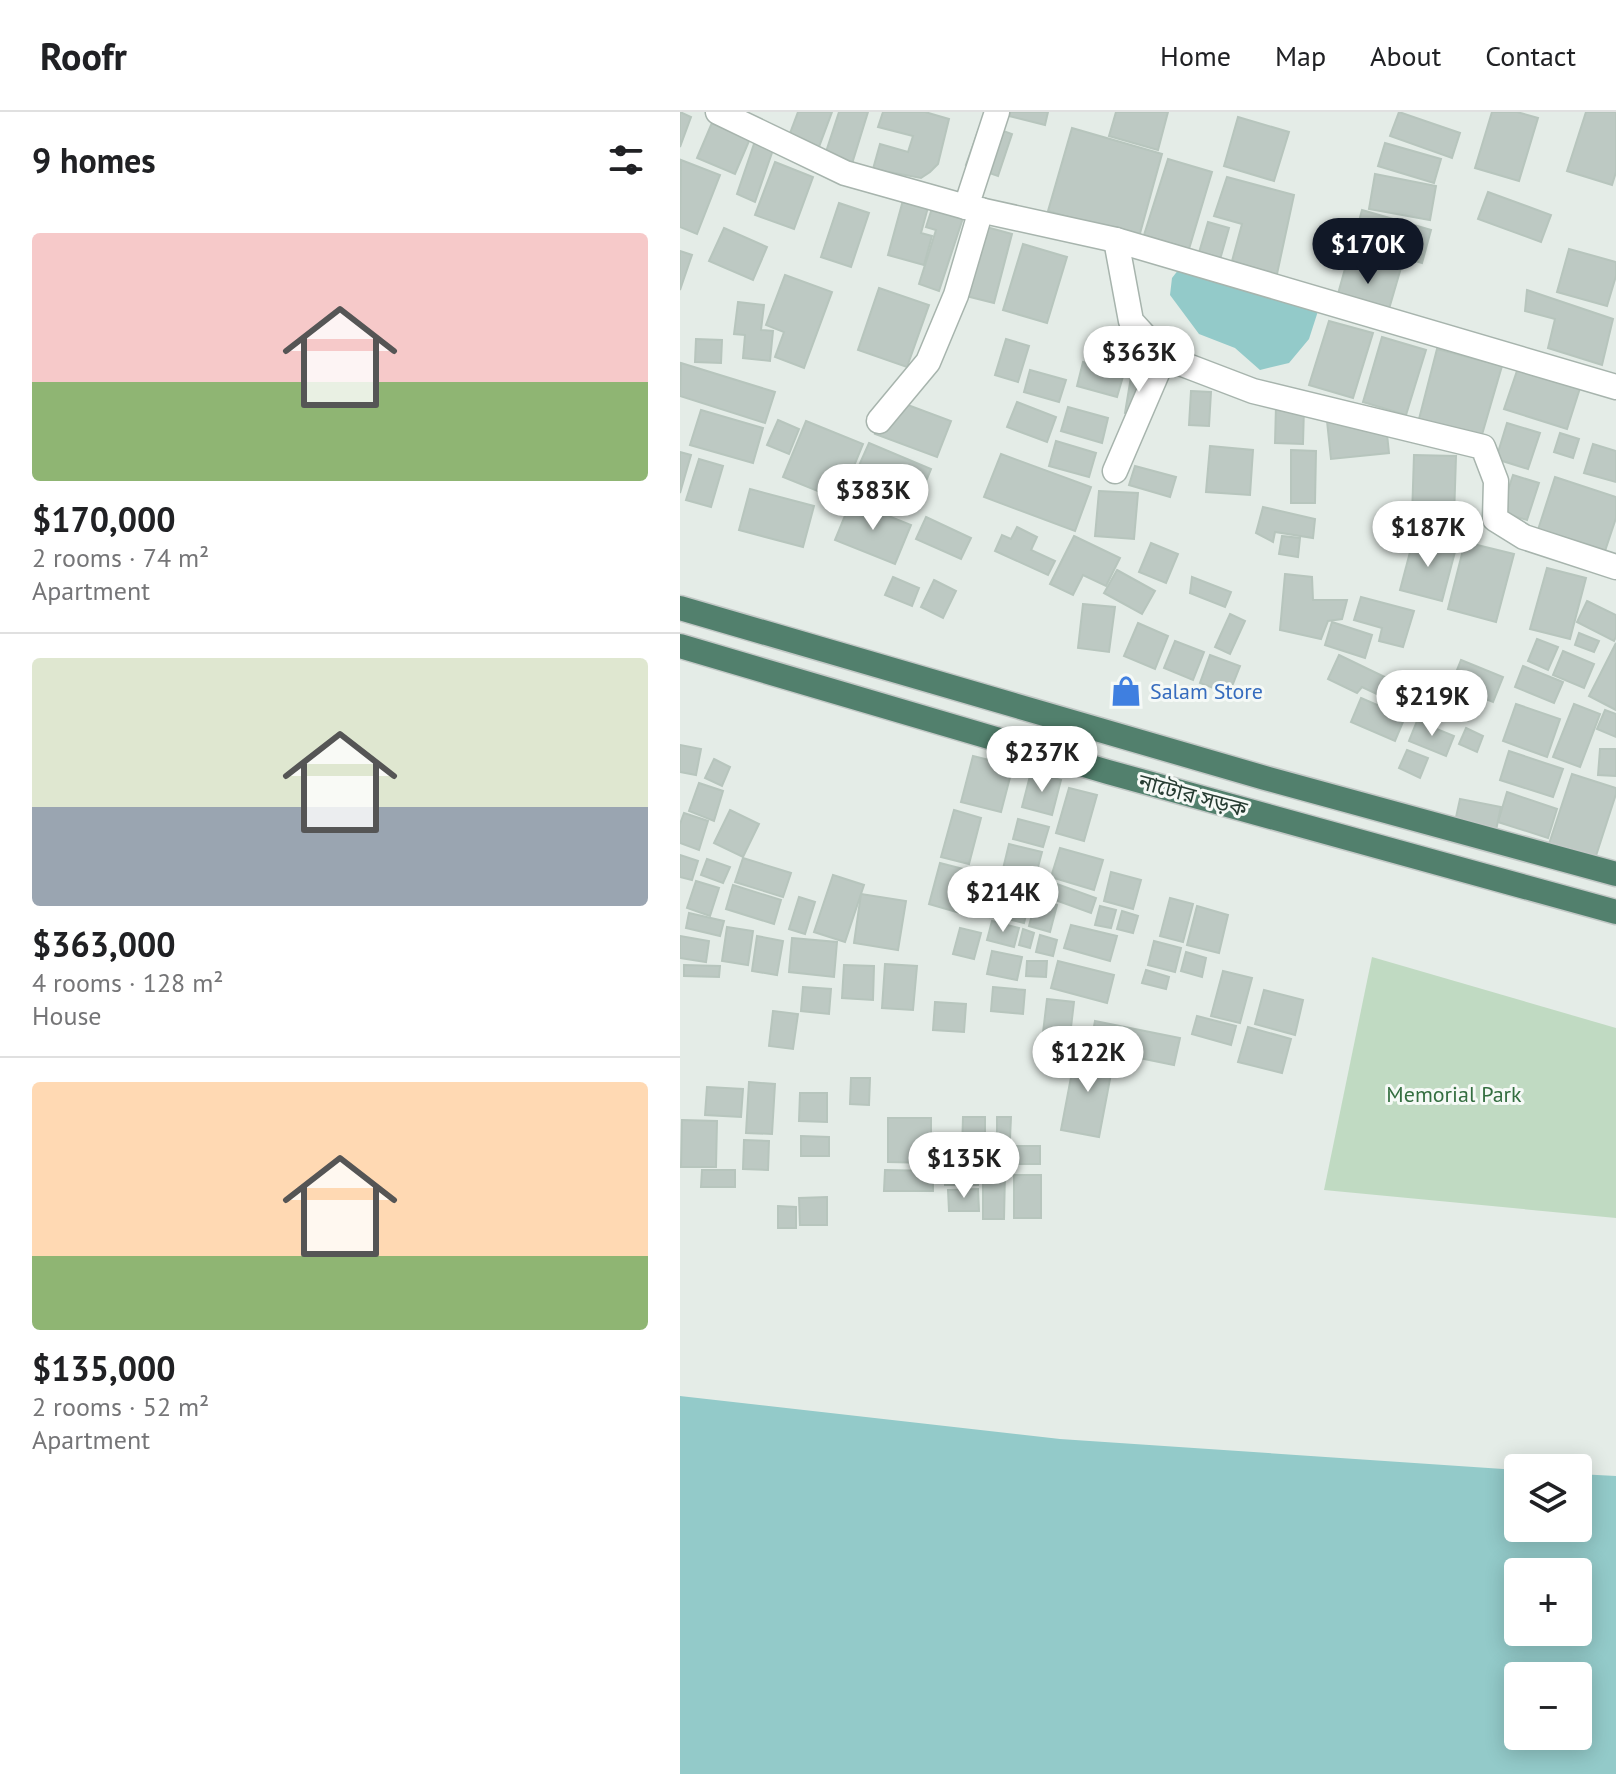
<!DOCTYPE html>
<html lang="en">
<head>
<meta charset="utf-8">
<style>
	body { margin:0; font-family:"PT Sans","Noto Sans Bengali",sans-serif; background:#f6f6f6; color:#202124; height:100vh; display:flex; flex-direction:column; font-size:30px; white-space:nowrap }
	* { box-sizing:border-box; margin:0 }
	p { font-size:26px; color:#757577 }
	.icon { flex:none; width:44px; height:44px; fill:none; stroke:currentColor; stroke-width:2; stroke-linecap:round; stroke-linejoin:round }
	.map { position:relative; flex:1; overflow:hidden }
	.details { display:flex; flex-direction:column; background:#fff; width:680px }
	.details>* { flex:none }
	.controls { position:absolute; left:824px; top:1342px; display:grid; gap:16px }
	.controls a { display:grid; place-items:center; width:88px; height:88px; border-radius:8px; background:#fff; box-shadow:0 4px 20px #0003; font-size:40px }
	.price { position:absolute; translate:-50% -68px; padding:0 18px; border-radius:28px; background:#fff; color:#222; font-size:26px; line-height:52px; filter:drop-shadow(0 2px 4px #0008) }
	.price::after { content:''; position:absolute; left:50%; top:48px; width:24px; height:18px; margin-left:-12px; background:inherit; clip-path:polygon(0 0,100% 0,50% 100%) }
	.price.current { background:#111827; color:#fff }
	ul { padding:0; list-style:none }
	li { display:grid; align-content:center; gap:16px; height:424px; padding:0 32px }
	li+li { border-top:2px solid #e0e0e0 }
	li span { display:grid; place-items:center; height:248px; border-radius:8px; color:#555 }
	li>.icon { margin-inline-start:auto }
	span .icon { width:144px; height:144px; fill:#fffc; stroke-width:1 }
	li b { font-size:34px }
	h2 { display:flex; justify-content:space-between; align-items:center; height:96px; padding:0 32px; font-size:34px }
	header { display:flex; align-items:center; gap:48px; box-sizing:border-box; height:112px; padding:0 40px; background:#fff; border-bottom:2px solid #e0e0e0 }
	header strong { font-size:38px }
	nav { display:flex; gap:44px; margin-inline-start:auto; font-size:28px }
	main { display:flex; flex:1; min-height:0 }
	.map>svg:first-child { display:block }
	.green { fill:#c0dac2 }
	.water { fill:#93cac9; fill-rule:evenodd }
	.building { fill:#bdc9c3; stroke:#b7c5bd; stroke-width:2 }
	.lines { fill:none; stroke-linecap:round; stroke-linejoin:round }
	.minor-casing { stroke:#a7b4ad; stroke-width:27 }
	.trunk-casing { stroke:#c2c8c6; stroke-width:27 }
	.minor { stroke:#fff; stroke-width:24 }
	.trunk { stroke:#52806d; stroke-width:24 }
	.labels { text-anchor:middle; stroke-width:6; stroke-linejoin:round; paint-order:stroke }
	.shop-label { font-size:22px; fill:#366cbe; stroke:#f5f9f6; text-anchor:start }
	.street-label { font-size:22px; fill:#263c32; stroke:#f5f9f6 }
	.park-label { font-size:22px; fill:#346e40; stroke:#f5f9f6 }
</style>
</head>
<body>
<header>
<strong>Roofr</strong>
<nav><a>Home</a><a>Map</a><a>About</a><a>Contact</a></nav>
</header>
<main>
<section class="details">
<h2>9 homes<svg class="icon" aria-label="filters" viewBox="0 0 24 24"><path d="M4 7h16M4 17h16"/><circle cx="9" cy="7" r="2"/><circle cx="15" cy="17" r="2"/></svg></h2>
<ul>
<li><span style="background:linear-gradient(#f6c9c9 60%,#8fb573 0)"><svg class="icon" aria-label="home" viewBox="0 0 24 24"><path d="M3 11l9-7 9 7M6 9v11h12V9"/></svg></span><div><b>$170,000</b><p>2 rooms · 74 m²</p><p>Apartment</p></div></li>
<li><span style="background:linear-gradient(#dfe7d0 60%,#9aa5b1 0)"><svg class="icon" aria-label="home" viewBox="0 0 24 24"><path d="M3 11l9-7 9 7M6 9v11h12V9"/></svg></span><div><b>$363,000</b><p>4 rooms · 128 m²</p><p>House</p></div></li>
<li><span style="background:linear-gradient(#ffd9b3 70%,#8fb573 0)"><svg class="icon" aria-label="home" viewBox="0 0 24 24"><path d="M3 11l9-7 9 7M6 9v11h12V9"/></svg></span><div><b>$135,000</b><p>2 rooms · 52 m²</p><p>Apartment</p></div></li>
</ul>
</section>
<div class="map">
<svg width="936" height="1662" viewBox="0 0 936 1662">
	<rect width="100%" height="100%" fill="#e4ece7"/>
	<polygon class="green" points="692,845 936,916 936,1106 644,1078"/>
	<g class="water">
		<polygon points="499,157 639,196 629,227 609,251 580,258 555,236 519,222 490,183 492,166"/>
		<path d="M0,1284L380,1327L838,1358V1416H898V1362L936,1364V1662H0ZM838,1460H898V1520H838ZM838,1564H898V1624H838Z"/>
	</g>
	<g class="building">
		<polygon points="0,0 11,5 0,35"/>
		<polygon points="118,0 152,0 133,51 103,40"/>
		<polygon points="159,0 188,0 171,55 144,46"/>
		<polygon points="203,0 245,0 269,7 258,52 250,60 241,66 193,57 200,32 228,40 233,24 198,15"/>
		<polygon points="330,0 368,0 365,13 329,4"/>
		<polygon points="436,0 488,0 478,38 429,24"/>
		<polygon points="719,0 780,21 772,46 710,24"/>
		<polygon points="812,0 837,0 858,6 839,69 795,56"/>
		<polygon points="906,0 936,0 936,60 932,73 887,59"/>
		<polygon points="558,5 609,20 594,69 544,54"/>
		<polygon points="34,6 72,22 55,62 17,46"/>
		<polygon points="301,11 332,22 318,64 286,53"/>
		<polygon points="392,16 482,42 459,125 368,99"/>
		<polygon points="75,29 94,35 75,90 57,82"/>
		<polygon points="705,31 761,47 754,71 698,54"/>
		<polygon points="488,47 532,60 509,137 464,123"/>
		<polygon points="1,48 40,63 17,122 0,115"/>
		<polygon points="95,50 133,65 114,117 75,103"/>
		<polygon points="695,62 756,74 750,108 689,97"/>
		<polygon points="547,65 614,83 597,162 552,149 562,112 534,104"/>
		<polygon points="808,80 871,103 861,130 798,107"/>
		<polygon points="225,81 250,88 241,121 252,124 244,153 208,143"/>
		<polygon points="254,90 285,100 259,179 239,172 256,118 246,115"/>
		<polygon points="159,91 189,101 171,155 141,145"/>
		<polygon points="682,98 751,118 742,151 673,131"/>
		<polygon points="288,110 332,122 314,191 270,180"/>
		<polygon points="528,110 549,116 539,151 518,144"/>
		<polygon points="44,116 87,135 73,168 29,149"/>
		<polygon points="343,132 387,145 367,211 323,198"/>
		<polygon points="671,135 723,149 704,214 653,200"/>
		<polygon points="889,137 936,150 936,164 927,194 877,180"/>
		<polygon points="0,139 12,143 0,178"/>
		<polygon points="105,163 152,180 124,256 95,245 104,220 86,213"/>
		<polygon points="199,176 249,193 227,255 178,238"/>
		<polygon points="847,178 933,207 922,253 868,236 875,207 845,199"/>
		<polygon points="58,190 84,193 81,218 93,219 90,249 63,246 65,223 54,222"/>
		<polygon points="649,209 693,221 673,286 629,273"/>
		<polygon points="702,225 746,238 726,303 683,290"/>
		<polygon points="16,227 42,228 41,251 15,250"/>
		<polygon points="326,227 349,234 338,270 315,263"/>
		<polygon points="757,237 822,254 801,326 738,311"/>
		<polygon points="403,250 444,261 437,285 397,274"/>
		<polygon points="1,251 95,280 85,311 0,284"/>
		<polygon points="839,253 901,273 887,317 824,297"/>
		<polygon points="350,258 386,268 379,290 344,280"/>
		<polygon points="452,259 472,262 465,305 445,301"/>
		<polygon points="511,279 531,280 529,314 509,313"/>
		<polygon points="209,286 271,309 257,345 195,322"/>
		<polygon points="337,290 376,305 367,330 327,315"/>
		<polygon points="596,294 624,295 623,332 595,331"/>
		<polygon points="388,295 428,306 422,331 381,319"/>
		<polygon points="21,298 83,316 73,351 10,333"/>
		<polygon points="705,303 709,341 651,347 647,309"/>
		<polygon points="98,308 119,317 109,342 87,333"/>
		<polygon points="126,309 183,332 160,388 103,365"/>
		<polygon points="827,311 860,321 848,357 816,347"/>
		<polygon points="880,321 899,327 893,346 874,340"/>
		<polygon points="376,329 416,341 409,365 369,354"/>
		<polygon points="189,331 251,357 240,384 177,358"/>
		<polygon points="913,332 936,339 936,370 904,361"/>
		<polygon points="530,334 573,338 570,383 526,380"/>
		<polygon points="611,338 636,339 635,391 611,391"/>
		<polygon points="0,340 11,343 0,381"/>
		<polygon points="321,342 411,375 395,419 304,385"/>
		<polygon points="734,343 776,344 774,406 732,405"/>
		<polygon points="19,347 43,354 31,395 6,388"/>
		<polygon points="455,354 496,365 490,385 449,373"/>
		<polygon points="833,363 859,371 847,408 821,400"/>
		<polygon points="875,365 936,385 936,406 923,445 856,424"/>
		<polygon points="70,377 134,394 123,435 59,418"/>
		<polygon points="419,379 458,381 454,427 415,424"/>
		<polygon points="171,389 231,413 215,452 155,428"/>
		<polygon points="583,395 635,407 633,426 595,420 593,430 576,421"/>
		<polygon points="246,405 291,426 281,447 236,427"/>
		<polygon points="337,415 357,425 351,438 375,449 368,463 315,439 322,423 331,427"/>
		<polygon points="394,424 440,446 426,474 403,463 393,483 370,472"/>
		<polygon points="602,424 620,426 618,445 599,442"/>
		<polygon points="734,425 776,436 762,489 720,478"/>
		<polygon points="785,430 834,442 816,510 768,497"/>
		<polygon points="471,431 498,442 486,471 459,460"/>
		<polygon points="867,456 906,466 890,527 850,517"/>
		<polygon points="437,458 475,479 462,502 424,481"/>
		<polygon points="605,462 632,465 633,488 667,488 662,507 648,509 641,527 600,518"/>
		<polygon points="213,465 239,476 232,494 205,483"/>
		<polygon points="512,465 551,480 545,495 510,481"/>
		<polygon points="254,468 276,479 263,506 241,495"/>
		<polygon points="681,485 734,499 723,535 699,529 702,516 674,508"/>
		<polygon points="907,489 936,503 936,525 934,529 897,510"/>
		<polygon points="403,492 435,495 429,540 398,536"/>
		<polygon points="550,502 565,509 550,542 535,535"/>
		<polygon points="652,510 692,523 685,546 645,533"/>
		<polygon points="458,511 488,524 475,557 444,544"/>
		<polygon points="899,521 919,529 914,540 895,533"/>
		<polygon points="857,527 878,535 868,558 848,549"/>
		<polygon points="495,529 524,540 513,568 484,556"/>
		<polygon points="936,531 936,598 909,584"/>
		<polygon points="883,539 914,552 904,576 873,563"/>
		<polygon points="530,543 560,554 549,582 520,571"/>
		<polygon points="659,543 711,568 703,585 682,575 677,581 648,567"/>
		<polygon points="781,548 823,565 813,590 771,573"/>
		<polygon points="843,554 883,570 874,591 835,575"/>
		<polygon points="681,586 725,605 715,629 671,610"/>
		<polygon points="836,592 880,607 867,645 823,629"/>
		<polygon points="894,592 920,602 900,655 873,645"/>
		<polygon points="925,598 936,602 936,625 917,617"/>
		<polygon points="737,609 774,624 766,644 729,629"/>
		<polygon points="786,616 803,624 797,640 779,632"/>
		<polygon points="0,633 21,637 16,663 0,660"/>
		<polygon points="920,637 936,637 936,664 918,663"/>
		<polygon points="727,638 748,646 740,666 719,656"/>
		<polygon points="829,639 883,657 873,685 820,668"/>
		<polygon points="293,644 333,654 321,700 281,690"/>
		<polygon points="34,647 50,655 42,674 25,666"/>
		<polygon points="351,660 381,668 372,703 342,695"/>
		<polygon points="892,662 936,676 936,682 913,753 867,738"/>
		<polygon points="19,671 43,679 34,709 9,699"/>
		<polygon points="389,676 417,683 404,729 376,721"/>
		<polygon points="827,680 877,697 868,726 818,710"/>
		<polygon points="780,687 821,695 816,718 775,710"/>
		<polygon points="50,698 79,712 63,745 34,731"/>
		<polygon points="274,698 301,706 289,752 261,745"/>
		<polygon points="4,701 28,709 19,738 0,731 0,712"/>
		<polygon points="338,707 369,715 363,735 333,727"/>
		<polygon points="329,732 362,740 354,770 322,761"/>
		<polygon points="380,736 423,748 414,778 371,765"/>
		<polygon points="0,743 18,749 12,768 0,765"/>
		<polygon points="63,746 111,761 103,785 55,770"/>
		<polygon points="27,747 50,755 43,771 21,763"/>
		<polygon points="260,751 291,759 280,801 249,792"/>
		<polygon points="431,760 461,768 453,797 424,789"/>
		<polygon points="153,763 184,773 165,830 134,820"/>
		<polygon points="16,769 39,776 30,804 7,796"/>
		<polygon points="374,771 416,786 411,801 370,786"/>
		<polygon points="53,773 101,788 94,812 46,797"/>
		<polygon points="327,773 352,779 344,811 319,805"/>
		<polygon points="295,774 316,779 309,805 288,800"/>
		<polygon points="181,782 226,789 218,838 174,831"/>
		<polygon points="119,785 135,790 125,822 109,817"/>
		<polygon points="490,786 513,792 503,830 480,824"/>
		<polygon points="356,788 377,793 370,820 349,814"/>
		<polygon points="420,794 436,798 431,816 415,813"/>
		<polygon points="517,794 548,803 539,841 507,833"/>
		<polygon points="442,799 458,804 453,821 437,817"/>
		<polygon points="9,801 44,809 40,824 6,816"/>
		<polygon points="312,809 339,816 334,835 307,828"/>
		<polygon points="391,813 437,824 430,849 384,836"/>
		<polygon points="47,815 73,819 68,853 42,849"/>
		<polygon points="280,816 301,821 294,847 273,842"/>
		<polygon points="343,817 354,821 350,836 339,833"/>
		<polygon points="360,823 377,828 373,844 356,840"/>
		<polygon points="0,824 29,829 26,850 0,846"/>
		<polygon points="77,824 103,829 97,863 72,859"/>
		<polygon points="112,826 157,830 154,865 109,860"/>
		<polygon points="474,829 501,836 495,860 468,853"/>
		<polygon points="312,839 342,845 337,868 307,862"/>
		<polygon points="506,840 526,846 522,865 501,859"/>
		<polygon points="347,849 367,849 366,865 346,864"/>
		<polygon points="378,849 434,863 427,891 371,876"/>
		<polygon points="205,852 237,854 233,898 202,896"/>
		<polygon points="4,853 40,854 39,865 4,864"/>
		<polygon points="164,853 194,854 193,888 162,886"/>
		<polygon points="466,858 489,865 486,877 462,871"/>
		<polygon points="543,859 572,866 560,911 531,904"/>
		<polygon points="123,875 151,877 149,902 121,899"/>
		<polygon points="313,875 345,878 343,902 311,899"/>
		<polygon points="584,878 623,888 615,923 575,912"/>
		<polygon points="367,887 394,890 389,932 362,929"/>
		<polygon points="255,890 286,892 284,920 253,918"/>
		<polygon points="93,899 118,902 113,937 89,934"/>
		<polygon points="517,904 556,914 551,933 512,922"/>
		<polygon points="415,909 500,926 494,953 410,936"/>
		<polygon points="568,915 611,927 602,961 558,950"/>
		<polygon points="396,939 434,946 419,1025 381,1018"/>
		<polygon points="171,966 190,966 189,993 170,992"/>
		<polygon points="69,970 95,972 92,1022 66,1021"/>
		<polygon points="27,975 63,977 61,1005 25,1003"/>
		<polygon points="120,981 147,981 147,1010 119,1009"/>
		<polygon points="283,1005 305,1005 305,1039 282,1039"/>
		<polygon points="317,1005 331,1005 330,1027 317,1027"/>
		<polygon points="208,1006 251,1006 251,1051 208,1050"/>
		<polygon points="2,1008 37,1009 36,1055 1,1055"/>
		<polygon points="121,1024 149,1025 149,1044 121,1044"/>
		<polygon points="64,1028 89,1029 88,1058 63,1057"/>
		<rect x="329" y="1034" width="31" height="18"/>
		<rect x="265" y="1045" width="33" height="28"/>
		<polygon points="22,1058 55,1058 55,1075 21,1075"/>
		<polygon points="205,1058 253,1059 253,1079 204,1079"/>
		<polygon points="303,1061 325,1061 324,1107 303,1107"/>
		<rect x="334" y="1063" width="27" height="43"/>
		<polygon points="298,1077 299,1099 269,1099 268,1078"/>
		<polygon points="147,1085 147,1113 120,1113 119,1086"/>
		<polygon points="98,1094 116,1095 116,1116 98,1116"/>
	</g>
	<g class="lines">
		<defs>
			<g id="minor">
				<polyline points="38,0 165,61 286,95 436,128 936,275"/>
				<polyline points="286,95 317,0"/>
				<polyline points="436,128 451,209 484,245 573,279 803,335 816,369 815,407 844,425 936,455"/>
				<polyline points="199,309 248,250 276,183 301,98"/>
				<polyline points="435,359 484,245"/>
			</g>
			<g id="trunk">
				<polyline points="0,496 585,666 936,762"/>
				<polyline points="0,534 428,660 936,800"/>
			</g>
		</defs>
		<use href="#minor" class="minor-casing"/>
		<use href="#trunk" class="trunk-casing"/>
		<use href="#minor" class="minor"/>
		<use href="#trunk" class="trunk"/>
	</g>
	<defs>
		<symbol id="shop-bare" viewBox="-9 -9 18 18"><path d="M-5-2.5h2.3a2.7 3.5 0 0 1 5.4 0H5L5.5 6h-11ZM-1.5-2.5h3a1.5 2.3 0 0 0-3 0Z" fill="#3f7fe0" stroke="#f5f9f6" stroke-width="2.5" paint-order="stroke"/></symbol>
	</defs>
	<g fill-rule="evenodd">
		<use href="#shop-bare" x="424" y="557" width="44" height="44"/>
	</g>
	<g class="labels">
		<g class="shop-label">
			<text x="470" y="587">Salam Store</text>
		</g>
		<g class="street-label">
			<text transform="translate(513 683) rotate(15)" y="8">নাটোর সড়ক</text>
		</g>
		<g class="park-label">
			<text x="774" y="990">Memorial Park</text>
		</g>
	</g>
</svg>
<div class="controls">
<a><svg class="icon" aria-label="layers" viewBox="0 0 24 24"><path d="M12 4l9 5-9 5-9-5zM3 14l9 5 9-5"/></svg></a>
<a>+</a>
<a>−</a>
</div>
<b class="price current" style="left:688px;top:174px">$170K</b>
<b class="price" style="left:459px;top:282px">$363K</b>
<b class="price" style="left:193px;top:420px">$383K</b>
<b class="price" style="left:748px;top:457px">$187K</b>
<b class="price" style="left:752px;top:626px">$219K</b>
<b class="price" style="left:362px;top:682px">$237K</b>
<b class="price" style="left:323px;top:822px">$214K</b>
<b class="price" style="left:408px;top:982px">$122K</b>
<b class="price" style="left:284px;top:1088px">$135K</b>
</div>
</main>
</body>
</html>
